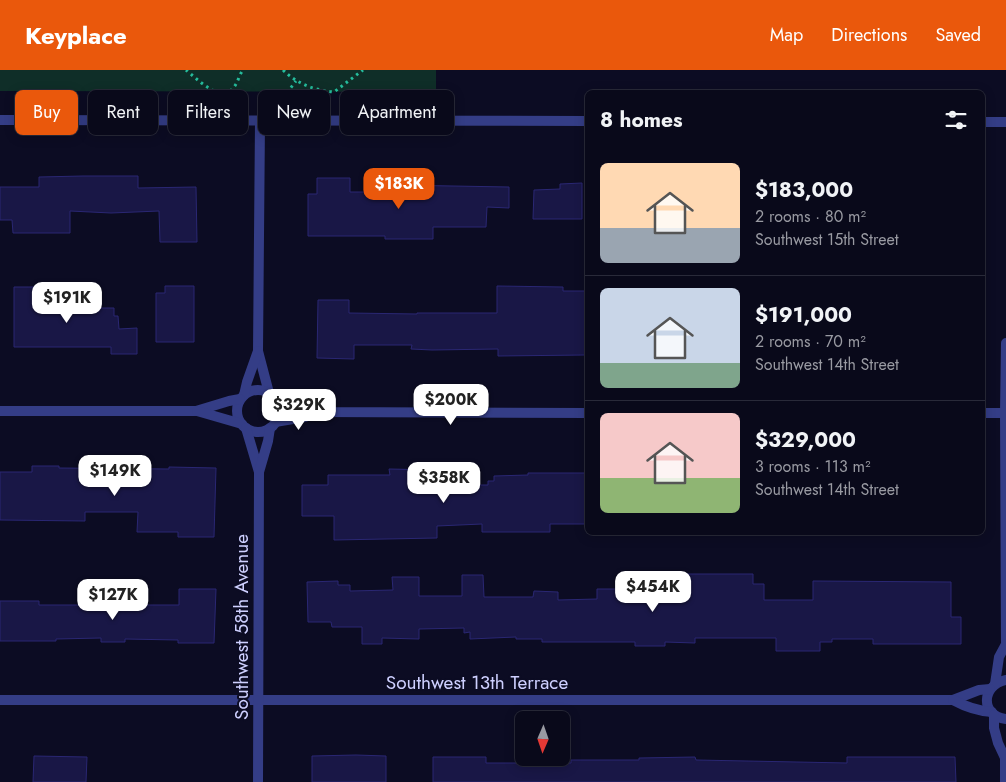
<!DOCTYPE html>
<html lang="en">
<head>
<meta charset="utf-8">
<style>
	body { margin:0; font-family:Jost,sans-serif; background:#171727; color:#f1f3f6; height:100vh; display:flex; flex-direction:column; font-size:19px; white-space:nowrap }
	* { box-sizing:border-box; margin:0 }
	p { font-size:16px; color:#999aa2 }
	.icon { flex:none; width:28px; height:28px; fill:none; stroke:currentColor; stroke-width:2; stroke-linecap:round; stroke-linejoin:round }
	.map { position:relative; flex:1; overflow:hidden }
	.drawer { position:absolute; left:585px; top:20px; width:400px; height:445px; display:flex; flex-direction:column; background:#09091a; border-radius:8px; box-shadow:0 2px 12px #0003,0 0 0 1px #292a39 }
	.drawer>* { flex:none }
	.guide { position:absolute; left:15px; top:20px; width:475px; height:45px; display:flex; gap:10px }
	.needle { width:32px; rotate:182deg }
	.controls { position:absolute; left:515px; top:641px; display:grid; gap:10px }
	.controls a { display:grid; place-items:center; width:55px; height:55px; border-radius:8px; background:#09091a; box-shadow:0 2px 12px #0003,0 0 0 1px #292a39; font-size:25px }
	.price { position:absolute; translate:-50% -42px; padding:0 11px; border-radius:10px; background:#fff; color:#222; font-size:16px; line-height:32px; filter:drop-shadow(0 1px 2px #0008) }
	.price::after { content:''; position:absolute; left:50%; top:30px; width:15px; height:11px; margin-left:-8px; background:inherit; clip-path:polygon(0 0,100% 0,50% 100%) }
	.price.current { background:#ea580c; color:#fff }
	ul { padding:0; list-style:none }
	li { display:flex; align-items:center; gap:15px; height:125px; padding:0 15px }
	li+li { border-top:1px solid #292a39 }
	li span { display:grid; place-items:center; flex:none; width:140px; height:100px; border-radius:8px; color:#555 }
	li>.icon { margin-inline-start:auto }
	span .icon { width:60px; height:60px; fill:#fffc; stroke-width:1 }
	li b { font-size:21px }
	h2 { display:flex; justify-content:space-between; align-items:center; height:60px; padding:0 15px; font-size:21px }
	.pill { padding:0 18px; border-radius:8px; background:#09091a; box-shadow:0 2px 12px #0003,0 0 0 1px #292a39; font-size:18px; line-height:45px }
	.pill.current { background:#ea580c; color:#fff }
	header { display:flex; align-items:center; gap:30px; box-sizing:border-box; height:70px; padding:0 25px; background:#ea580c; color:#fff }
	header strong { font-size:24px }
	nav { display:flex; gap:28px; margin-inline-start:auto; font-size:18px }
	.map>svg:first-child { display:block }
	.green { fill:#0f2e28 }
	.building { fill:#191746; stroke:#2a2773 }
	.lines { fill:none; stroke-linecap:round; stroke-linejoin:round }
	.path { stroke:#25bc9c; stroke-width:3; stroke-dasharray:2.5 4; stroke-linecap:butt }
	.street { stroke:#343d86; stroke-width:10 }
	.labels { text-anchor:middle; stroke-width:4; stroke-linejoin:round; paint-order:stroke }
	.street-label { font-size:19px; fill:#ced0ff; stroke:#0c0c23 }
</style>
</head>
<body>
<header>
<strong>Keyplace</strong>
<nav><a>Map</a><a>Directions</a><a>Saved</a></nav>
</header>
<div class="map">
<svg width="1006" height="712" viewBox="0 0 1006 712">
	<rect width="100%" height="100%" fill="#0c0c23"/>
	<polygon class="green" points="0,0 436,0 436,22 0,21"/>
	<g class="building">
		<polygon points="83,106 138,106 138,118 196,117 197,172 160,172 159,141 111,143 70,141 70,163 13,163 12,150 0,150 0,117 39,117 39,107"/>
		<polygon points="317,108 350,108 350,122 396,122 396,115 509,117 509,138 487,137 486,157 433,157 433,169 385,169 385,166 308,166 308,124 317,124"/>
		<polygon points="582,113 582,149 533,149 534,120 560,119 560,114"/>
		<polygon points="165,216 194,216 194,272 156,272 156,223 165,223"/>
		<polygon points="497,216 563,217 563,221 586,221 585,285 498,286 498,279 432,280 411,279 412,275 354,275 354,289 317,288 318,230 349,230 349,243 417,244 417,243 497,243"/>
		<polygon points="14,217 58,217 58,238 114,238 114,246 118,246 119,259 137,258 137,284 111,284 111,277 14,277"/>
		<polygon points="32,396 59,396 59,398 169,399 169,397 216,398 214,467 178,467 178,462 137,462 138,442 85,442 85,451 0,450 0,402 32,402"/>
		<polygon points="389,399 437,400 437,415 488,415 488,411 494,411 494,406 528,405 528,403 586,403 586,454 550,454 550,462 482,462 482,454 437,456 437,468 334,470 334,446 302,446 302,415 328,415 328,405 390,405"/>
		<polygon points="668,504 753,504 753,514 764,514 764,530 813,530 813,511 951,512 951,547 961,547 961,574 873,574 873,569 832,569 832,572 820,572 820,581 776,581 776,568 695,568 695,573 665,572 665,576 635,576 635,572 542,572 542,569 516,569 516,567 470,569 470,562 464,563 464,558 419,559 419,569 382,568 382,574 362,574 362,557 332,557 331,552 308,552 307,512 338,511 338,515 350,515 350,521 393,520 392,507 419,507 419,526 462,526 462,505 483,505 484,527 533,527 534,521 558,522 558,530 597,529 597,519 653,519 653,513 668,513"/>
		<polygon points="179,519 216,519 214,573 178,573 178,570 125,569 125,572 101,572 101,568 56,569 56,571 0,571 0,531 39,531 39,535 179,535"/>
		<polygon points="356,685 386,686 386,712 312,712 312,686"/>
		<polygon points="34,686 87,687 86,712 33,712"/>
		<polygon points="433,687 486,687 486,693 571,693 571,690 639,690 639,688 695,687 696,690 847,693 847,687 955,687 956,712 433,712"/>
	</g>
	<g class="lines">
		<g class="path">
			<path d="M186,0C196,8 221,34 233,18C238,13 239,5 243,0"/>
			<path d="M283,0C297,14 314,20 334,22L363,0"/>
			<polyline points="231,20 243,33"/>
			<polyline points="279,33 296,11"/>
		</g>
		<g class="street">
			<polyline points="0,50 588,51"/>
			<polyline points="260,51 258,281 269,323"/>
			<polyline points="982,52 1006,52"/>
			<polyline points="1006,273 1005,343 1006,575"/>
			<circle cx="258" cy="341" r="21"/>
			<polyline points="244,325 247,312 258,281"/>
			<polyline points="274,327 315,342 588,343"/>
			<polyline points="0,341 196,341 229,331 240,329"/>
			<polyline points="197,341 242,354"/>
			<polyline points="982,343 1006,343"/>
			<polyline points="275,352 305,347 315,342"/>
			<polyline points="246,358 259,402"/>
			<path d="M1006,610C981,615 980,646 1006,649"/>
			<polyline points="995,614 999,587 1006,574"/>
			<polyline points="0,630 953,630 979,620 990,619"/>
			<path d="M953,630C966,637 977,641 992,642"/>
			<polyline points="994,645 994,658 998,673 1005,688 1005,712"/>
			<polyline points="258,712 259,402 268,371 270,358"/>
		</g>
	</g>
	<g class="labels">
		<g class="street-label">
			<text transform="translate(241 557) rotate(-90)" y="7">Southwest 58th Avenue</text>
			<text x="477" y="619">Southwest 13th Terrace</text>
		</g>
	</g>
</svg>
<div class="controls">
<a><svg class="needle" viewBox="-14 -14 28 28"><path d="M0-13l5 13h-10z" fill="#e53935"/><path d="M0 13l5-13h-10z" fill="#999aa2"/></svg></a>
</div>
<b class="price current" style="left:399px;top:140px">$183K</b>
<b class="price" style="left:67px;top:254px">$191K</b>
<b class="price" style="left:451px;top:356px">$200K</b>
<b class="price" style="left:299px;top:361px">$329K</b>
<b class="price" style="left:115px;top:427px">$149K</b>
<b class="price" style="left:444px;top:434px">$358K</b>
<b class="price" style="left:653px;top:543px">$454K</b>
<b class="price" style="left:113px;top:551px">$127K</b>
<div class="guide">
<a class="pill current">Buy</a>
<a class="pill">Rent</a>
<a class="pill">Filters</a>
<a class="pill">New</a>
<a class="pill">Apartment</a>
</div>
<section class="drawer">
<h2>8 homes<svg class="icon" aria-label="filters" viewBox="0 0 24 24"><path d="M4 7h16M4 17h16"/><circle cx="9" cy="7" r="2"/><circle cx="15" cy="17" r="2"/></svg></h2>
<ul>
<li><span style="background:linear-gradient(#ffd9b3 65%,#9aa5b1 0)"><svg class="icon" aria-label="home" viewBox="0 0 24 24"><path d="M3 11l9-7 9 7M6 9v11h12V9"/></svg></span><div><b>$183,000</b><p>2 rooms · 80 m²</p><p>Southwest 15th Street</p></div></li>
<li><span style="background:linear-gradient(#c9d6e8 75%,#7fa58c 0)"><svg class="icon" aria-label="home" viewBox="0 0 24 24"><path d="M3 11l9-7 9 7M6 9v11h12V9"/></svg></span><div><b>$191,000</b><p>2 rooms · 70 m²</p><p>Southwest 14th Street</p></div></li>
<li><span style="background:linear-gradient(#f6c9c9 65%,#8fb573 0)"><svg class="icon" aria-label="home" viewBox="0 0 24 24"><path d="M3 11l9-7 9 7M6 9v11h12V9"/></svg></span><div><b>$329,000</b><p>3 rooms · 113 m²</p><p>Southwest 14th Street</p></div></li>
</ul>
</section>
</div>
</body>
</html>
